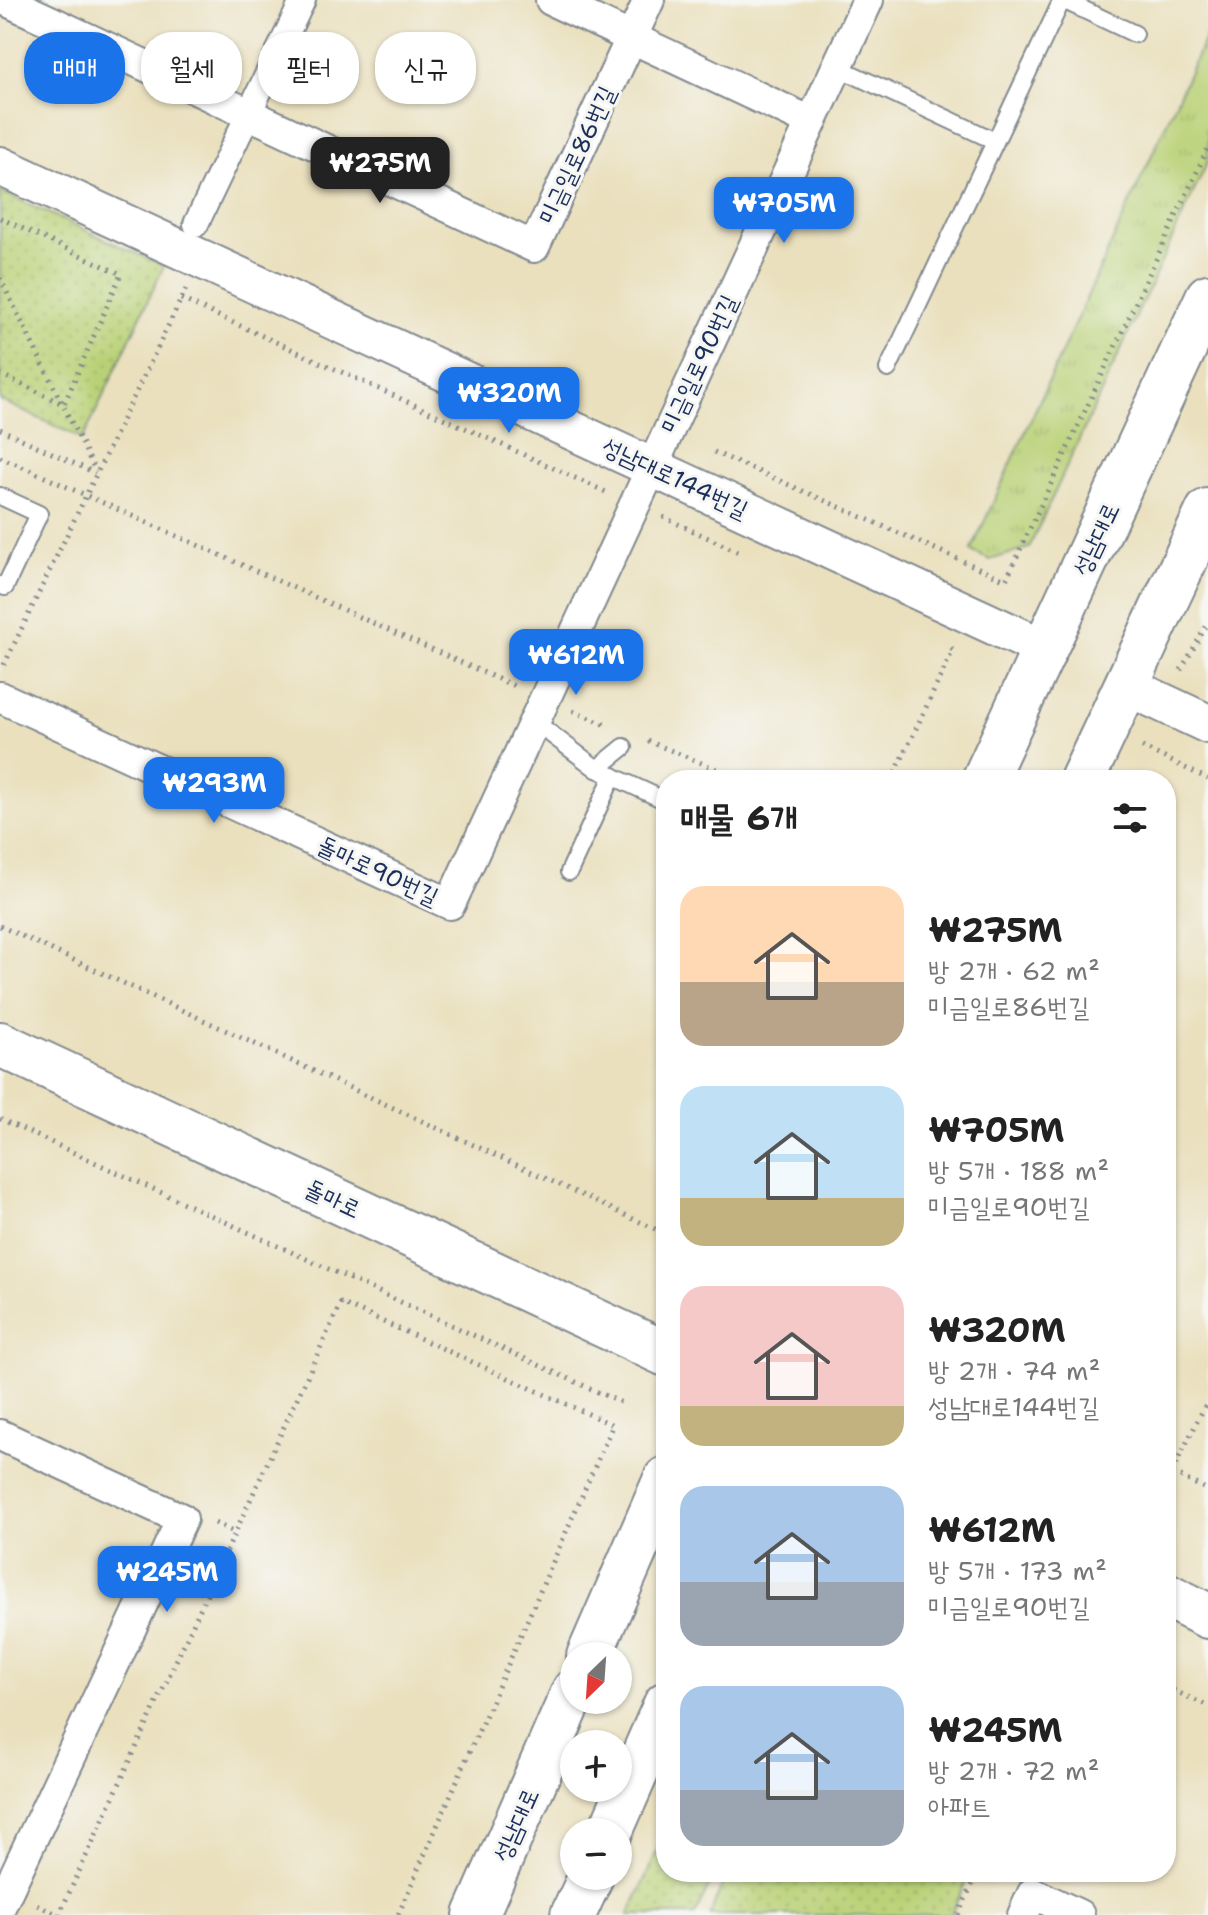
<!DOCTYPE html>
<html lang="ko">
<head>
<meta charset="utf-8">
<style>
	body { margin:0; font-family:"Shantell Sans","Poor Story",sans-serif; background:#f6f6f6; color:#222; height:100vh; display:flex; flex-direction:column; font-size:30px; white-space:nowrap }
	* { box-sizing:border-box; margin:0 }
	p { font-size:26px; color:#767676 }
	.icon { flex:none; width:44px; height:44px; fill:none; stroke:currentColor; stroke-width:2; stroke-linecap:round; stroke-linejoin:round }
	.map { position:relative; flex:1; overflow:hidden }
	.sheet { position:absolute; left:656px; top:770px; width:520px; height:1112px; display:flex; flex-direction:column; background:#fff; border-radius:32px; box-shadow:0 2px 6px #0004 }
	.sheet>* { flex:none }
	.hud { position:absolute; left:24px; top:32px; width:512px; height:72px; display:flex; gap:16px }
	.needle { width:52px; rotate:205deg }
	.buttons { position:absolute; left:560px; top:1642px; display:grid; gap:16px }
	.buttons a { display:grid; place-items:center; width:72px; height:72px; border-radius:50%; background:#fff; box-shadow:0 2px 6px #0004; font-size:40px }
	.price { position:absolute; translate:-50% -68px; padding:0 18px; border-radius:16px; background:#1a73e8; color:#fff; font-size:26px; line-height:52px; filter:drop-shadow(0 2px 4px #0008) }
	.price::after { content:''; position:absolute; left:50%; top:48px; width:24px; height:18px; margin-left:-12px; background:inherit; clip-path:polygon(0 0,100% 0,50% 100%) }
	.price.active { background:#222; color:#fff }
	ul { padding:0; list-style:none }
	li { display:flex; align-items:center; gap:24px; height:200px; padding:0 24px }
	li span { display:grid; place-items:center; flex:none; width:224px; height:160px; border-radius:24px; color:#555 }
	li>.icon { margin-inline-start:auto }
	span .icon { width:96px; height:96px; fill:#fffc; stroke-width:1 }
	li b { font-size:34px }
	h2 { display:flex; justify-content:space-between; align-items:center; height:96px; padding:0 24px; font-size:34px }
	.pill { padding:0 28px; border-radius:32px; background:#fff; box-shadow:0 2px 6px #0004; font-size:28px; line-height:72px }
	.pill.active { background:#1a73e8; color:#fff }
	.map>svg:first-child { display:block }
	.grass { fill:url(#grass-tufts); stroke:#6a806a; stroke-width:2 }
	.park { fill:url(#park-dots); stroke:#6a806a; stroke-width:2 }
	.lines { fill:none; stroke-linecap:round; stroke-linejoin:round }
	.service-casing { stroke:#82888e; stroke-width:20 }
	.pedestrian-casing { stroke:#82888e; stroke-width:28 }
	.minor-casing { stroke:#82888e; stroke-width:34 }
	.tertiary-casing { stroke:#82888e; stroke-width:42 }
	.primary-casing { stroke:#82888e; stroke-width:48 }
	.path { stroke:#82888e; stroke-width:5; stroke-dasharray:2 6; stroke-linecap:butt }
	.service { stroke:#fff; stroke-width:16 }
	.pedestrian { stroke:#fff; stroke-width:24 }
	.minor { stroke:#fff; stroke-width:30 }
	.tertiary { stroke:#fff; stroke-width:38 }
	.primary { stroke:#fff; stroke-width:44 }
	.labels { text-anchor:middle; stroke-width:6; stroke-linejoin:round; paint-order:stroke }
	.street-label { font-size:24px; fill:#1b2f5e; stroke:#f6f6f2 }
</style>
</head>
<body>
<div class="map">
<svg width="1208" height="1915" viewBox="0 0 1208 1915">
	<defs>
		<pattern id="grass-tufts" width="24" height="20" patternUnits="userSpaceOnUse" patternTransform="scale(2)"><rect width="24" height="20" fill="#b9d176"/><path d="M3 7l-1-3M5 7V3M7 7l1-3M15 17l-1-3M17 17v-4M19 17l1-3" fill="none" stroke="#9eb468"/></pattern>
		<pattern id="park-dots" width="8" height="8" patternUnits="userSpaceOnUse" patternTransform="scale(2)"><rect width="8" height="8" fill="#b9d176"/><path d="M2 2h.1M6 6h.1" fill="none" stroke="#9eb468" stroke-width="1.8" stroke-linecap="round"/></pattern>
	</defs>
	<rect width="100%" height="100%" fill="#f6f6f2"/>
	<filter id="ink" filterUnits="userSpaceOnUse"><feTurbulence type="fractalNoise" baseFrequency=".0125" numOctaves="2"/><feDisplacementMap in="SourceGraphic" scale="16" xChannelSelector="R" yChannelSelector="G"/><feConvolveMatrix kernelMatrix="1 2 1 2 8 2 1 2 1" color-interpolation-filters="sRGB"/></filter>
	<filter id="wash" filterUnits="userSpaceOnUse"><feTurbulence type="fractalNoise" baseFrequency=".006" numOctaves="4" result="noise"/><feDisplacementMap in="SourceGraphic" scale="32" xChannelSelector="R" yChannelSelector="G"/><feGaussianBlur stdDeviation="1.8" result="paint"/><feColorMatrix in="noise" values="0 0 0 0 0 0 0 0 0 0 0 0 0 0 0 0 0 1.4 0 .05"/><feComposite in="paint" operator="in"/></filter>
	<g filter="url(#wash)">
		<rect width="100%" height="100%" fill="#eae0bd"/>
		<polygon class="grass" points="1208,32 1208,161 1029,548 990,560 971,551"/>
		<g class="park">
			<polygon points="0,191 164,266 83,439 0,400"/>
			<polygon points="666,1831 666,1872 716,1872 695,1915 629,1915"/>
			<polygon points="727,1872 970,1872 951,1915 710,1915"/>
		</g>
	</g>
	<g filter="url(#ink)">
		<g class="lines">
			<defs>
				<g id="service">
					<polyline points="1063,0 1135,34"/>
					<polyline points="837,67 995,141"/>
					<polyline points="888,369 1062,0"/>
					<polyline points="0,496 39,514 5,587 0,585"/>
					<polyline points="535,722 597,769 666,801"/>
					<polyline points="597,769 624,747"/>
					<polyline points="569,872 613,776"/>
				</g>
				<polyline id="pedestrian" points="196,224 303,0"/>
				<g id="minor">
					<polyline points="5,0 534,247 649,0"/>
					<polyline points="551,0 811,122"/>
					<polyline points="0,697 450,904 868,0"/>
					<polyline points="0,1435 182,1519 0,1907"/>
					<polyline points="1023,1915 1033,1893 1079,1915"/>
				</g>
				<g id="tertiary">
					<polyline points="0,166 1045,649"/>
					<polyline points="1127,686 1208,724"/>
				</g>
				<g id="primary">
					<polyline points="984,780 1208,297"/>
					<polyline points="1082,780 1208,511"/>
					<polyline points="0,1044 666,1354"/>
					<polyline points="1166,1595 1208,1616"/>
					<polyline points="589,1656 666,1479"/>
					<polyline points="610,1832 666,1704"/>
					<polyline points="476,1915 574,1691"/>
					<polyline points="573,1915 591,1876"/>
				</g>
			</defs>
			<use href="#service" class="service-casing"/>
			<use href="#pedestrian" class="pedestrian-casing"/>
			<use href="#minor" class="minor-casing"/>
			<use href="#tertiary" class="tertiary-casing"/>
			<use href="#primary" class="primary-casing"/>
			<g class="path">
				<polyline points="0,218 121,274 64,404"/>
				<polyline points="0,278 96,472"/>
				<polyline points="181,299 606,492"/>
				<polyline points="0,374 63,404"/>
				<polyline points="0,429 95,473"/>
				<polyline points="714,452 1006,580 1208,148"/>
				<polyline points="0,457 514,686"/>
				<polyline points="663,517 741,553"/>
				<polyline points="4,665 186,289"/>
				<polyline points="1181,670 1208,623"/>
				<polyline points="573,711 609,726"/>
				<polyline points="648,741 743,780"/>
				<polyline points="1142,747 1208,779"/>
				<polyline points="892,780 953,650 950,648"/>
				<polyline points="0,926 666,1234"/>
				<polyline points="0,1119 624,1404"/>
				<polyline points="1166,1470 1208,1490"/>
				<polyline points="1172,1472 1208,1400"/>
				<polyline points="215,1523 236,1533"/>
				<polyline points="1166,1687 1208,1706"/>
				<polyline points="37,1905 59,1915"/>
				<polyline points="59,1915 341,1303 613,1425 398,1915"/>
				<polyline points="958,1915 978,1872"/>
			</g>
			<use href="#service" class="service"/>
			<use href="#pedestrian" class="pedestrian"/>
			<use href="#minor" class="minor"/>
			<use href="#tertiary" class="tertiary"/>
			<use href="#primary" class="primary"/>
		</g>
	</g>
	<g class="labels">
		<g class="street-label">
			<text transform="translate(577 155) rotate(-65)" y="8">미금일로86번길</text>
			<text transform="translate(699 364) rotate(-65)" y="8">미금일로90번길</text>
			<text transform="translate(675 478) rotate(25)" y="8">성남대로144번길</text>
			<text transform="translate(1096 539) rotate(-65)" y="8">성남대로</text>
			<text transform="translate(378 871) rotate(25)" y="8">돌마로90번길</text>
			<text transform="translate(333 1199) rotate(25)" y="8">돌마로</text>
			<text transform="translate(516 1825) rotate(-66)" y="8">성남대로</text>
		</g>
	</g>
</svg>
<div class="buttons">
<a><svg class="needle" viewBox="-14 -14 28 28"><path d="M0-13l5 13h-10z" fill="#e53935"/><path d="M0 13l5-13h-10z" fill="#767676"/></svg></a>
<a>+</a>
<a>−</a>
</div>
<b class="price active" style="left:380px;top:205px">₩275M</b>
<b class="price" style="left:784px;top:245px">₩705M</b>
<b class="price" style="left:509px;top:435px">₩320M</b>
<b class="price" style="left:576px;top:697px">₩612M</b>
<b class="price" style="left:214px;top:825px">₩293M</b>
<b class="price" style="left:167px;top:1614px">₩245M</b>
<div class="hud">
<a class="pill active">매매</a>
<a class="pill">월세</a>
<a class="pill">필터</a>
<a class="pill">신규</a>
</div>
<section class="sheet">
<h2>매물 6개<svg class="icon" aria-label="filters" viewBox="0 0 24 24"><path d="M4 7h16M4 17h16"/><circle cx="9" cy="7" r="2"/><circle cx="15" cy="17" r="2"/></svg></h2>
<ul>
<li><span style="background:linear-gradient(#ffd9b3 60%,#b9a48a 0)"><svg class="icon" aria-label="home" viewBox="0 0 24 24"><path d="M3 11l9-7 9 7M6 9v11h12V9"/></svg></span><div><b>₩275M</b><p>방 2개 · 62 m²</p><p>미금일로86번길</p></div></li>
<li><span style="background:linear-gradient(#bfe0f5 70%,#c2b280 0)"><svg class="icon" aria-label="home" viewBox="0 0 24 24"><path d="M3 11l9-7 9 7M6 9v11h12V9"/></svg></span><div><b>₩705M</b><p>방 5개 · 188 m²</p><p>미금일로90번길</p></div></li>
<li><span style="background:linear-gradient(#f6c9c9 75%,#c2b280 0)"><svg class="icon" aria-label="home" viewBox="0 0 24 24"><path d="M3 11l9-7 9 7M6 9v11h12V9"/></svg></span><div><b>₩320M</b><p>방 2개 · 74 m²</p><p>성남대로144번길</p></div></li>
<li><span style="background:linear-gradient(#a9c7e8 60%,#9aa5b1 0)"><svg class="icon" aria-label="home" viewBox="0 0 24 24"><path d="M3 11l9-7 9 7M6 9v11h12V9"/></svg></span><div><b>₩612M</b><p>방 5개 · 173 m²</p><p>미금일로90번길</p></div></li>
<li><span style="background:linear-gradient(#a9c7e8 65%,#9aa5b1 0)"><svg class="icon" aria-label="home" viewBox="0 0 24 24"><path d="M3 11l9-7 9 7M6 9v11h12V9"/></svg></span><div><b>₩245M</b><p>방 2개 · 72 m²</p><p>아파트</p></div></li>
</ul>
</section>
</div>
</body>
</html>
